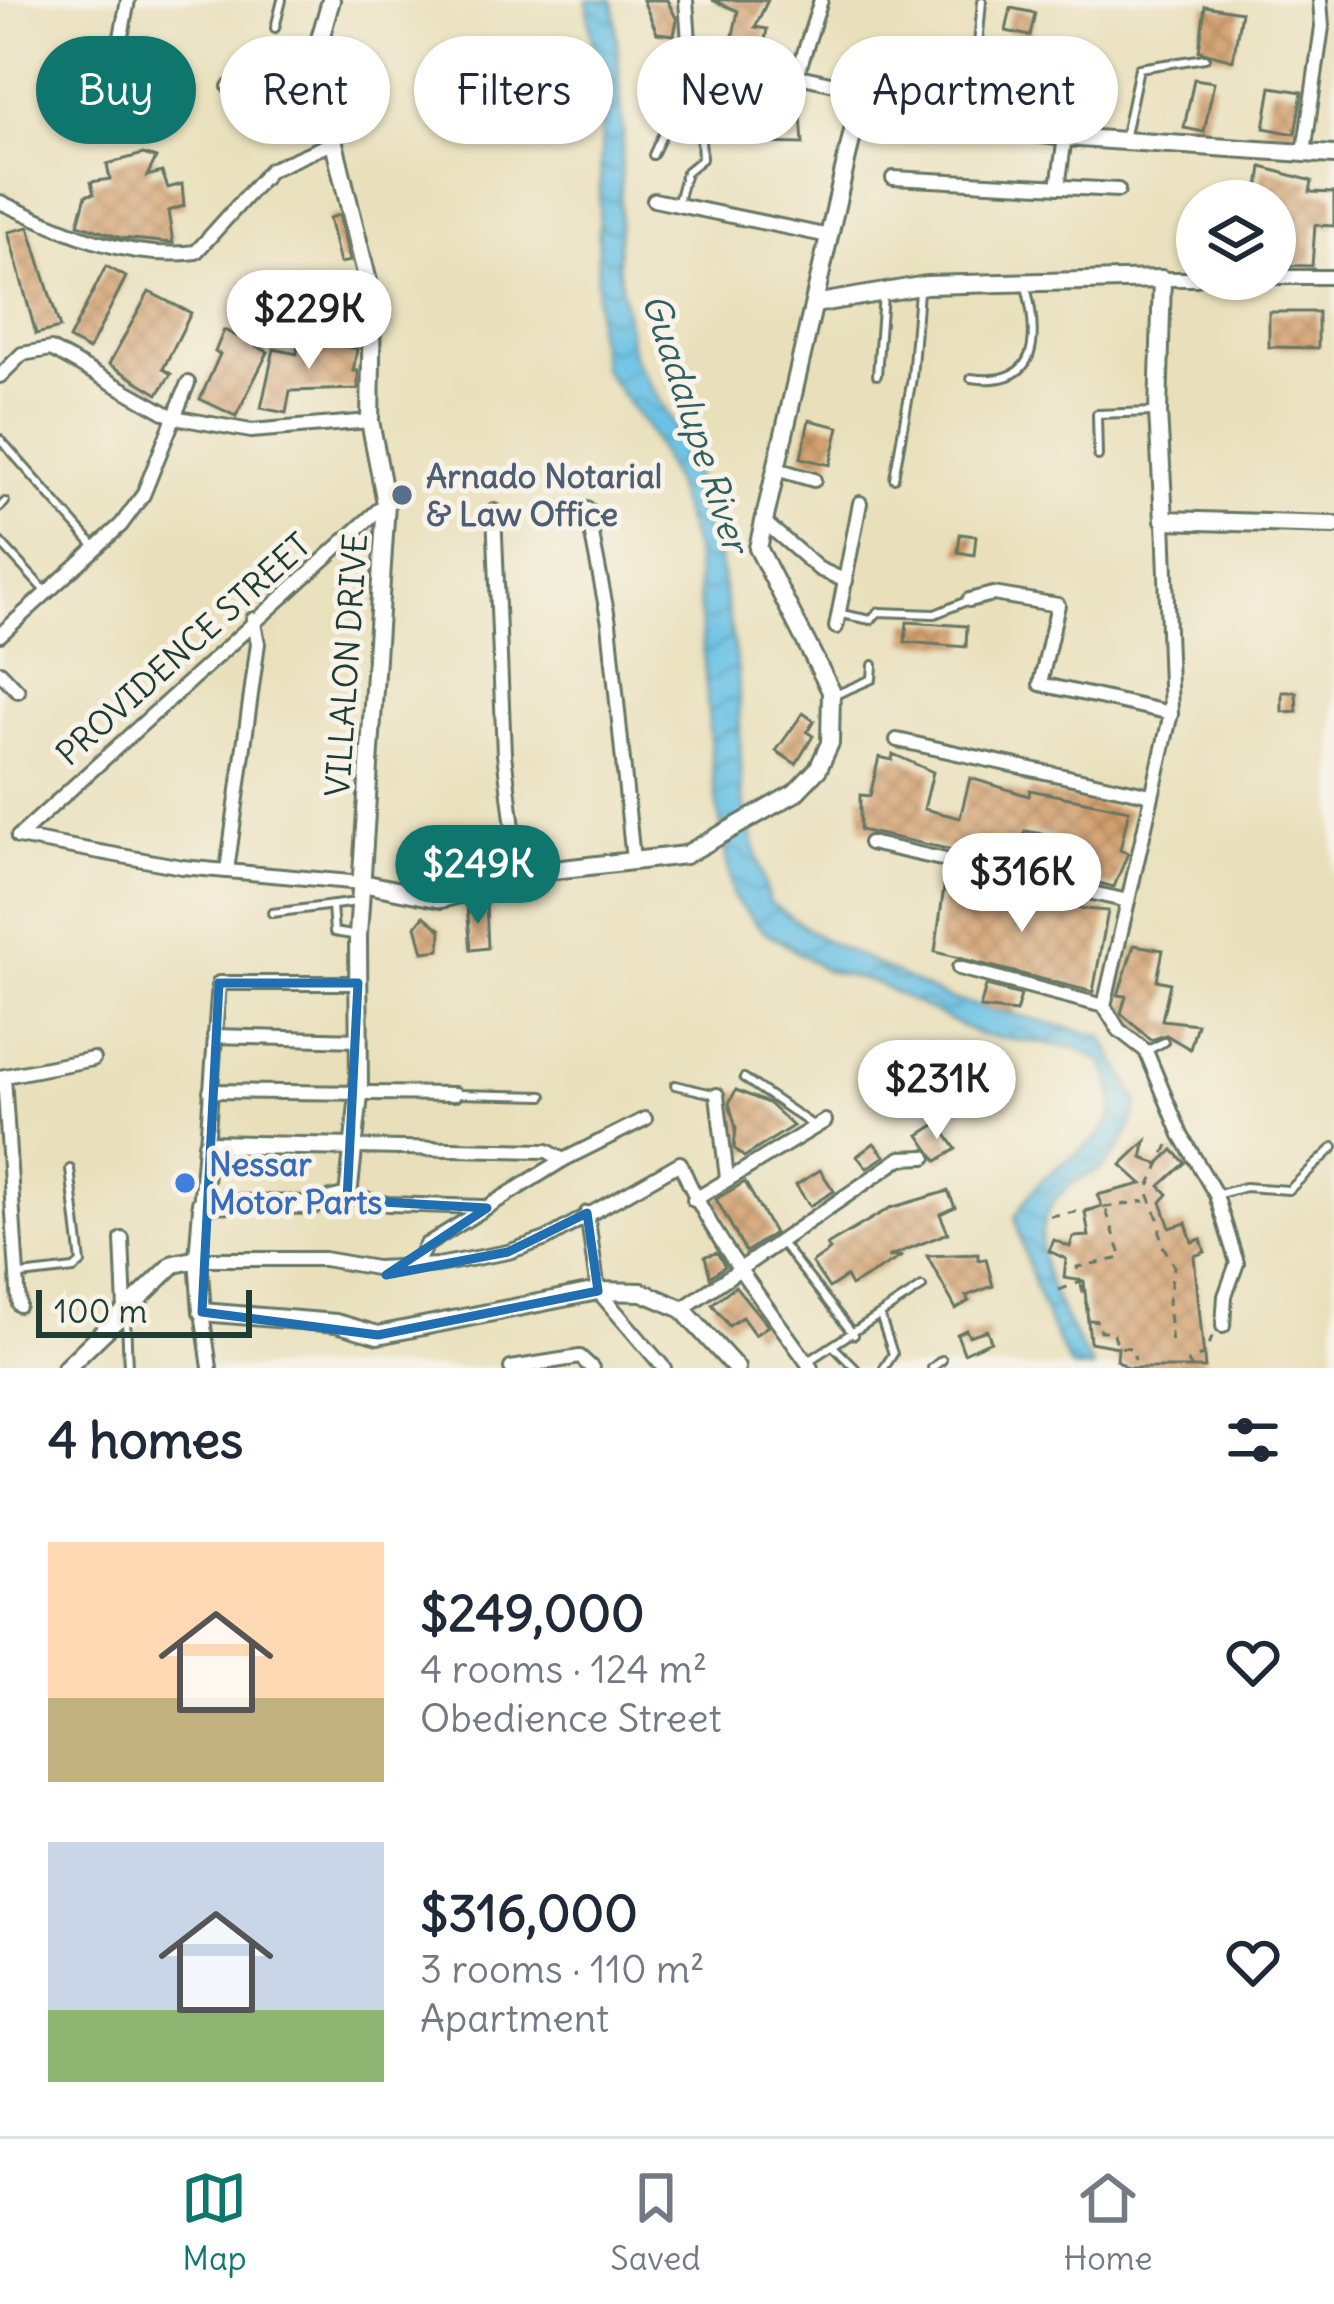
<!DOCTYPE html>
<html lang="en">
<head>
<meta charset="utf-8">
<style>
	body { margin:0; font-family:Delius,sans-serif; background:#f2f2f3; color:#1f2937; height:100vh; display:flex; flex-direction:column; font-size:45px; white-space:nowrap }
	* { box-sizing:border-box; margin:0 }
	p { font-size:39px; color:#747a83 }
	.icon { flex:none; width:66px; height:66px; fill:none; stroke:currentColor; stroke-width:2; stroke-linecap:round; stroke-linejoin:round }
	.map { position:relative; height:1368px; overflow:hidden }
	.panel { display:flex; flex-direction:column; background:#fff; flex:1 }
	.panel>* { flex:none }
	.banner { position:absolute; left:36px; top:36px; width:1263px; height:108px; display:flex; gap:24px }
	.tools { position:absolute; left:1176px; top:180px; display:grid; gap:24px }
	.tools a { display:grid; place-items:center; width:120px; height:120px; border-radius:50%; background:#fff; box-shadow:0 3px 9px #0004; font-size:60px }
	.scale { position:absolute; left:36px; bottom:30px; width:216px; box-sizing:border-box; padding-left:12px; border:6px solid #1f3d34; border-top:0; font-size:33px; line-height:42px; white-space:nowrap; color:#1f3d34; -webkit-text-stroke:9px #f7f3e8; paint-order:stroke }
	.price { position:absolute; translate:-50% -102px; padding:0 27px; border-radius:42px; background:#fff; color:#222; font-size:39px; line-height:78px; filter:drop-shadow(0 3px 6px #0008) }
	.price::after { content:''; position:absolute; left:50%; top:72px; width:36px; height:27px; margin-left:-18px; background:inherit; clip-path:polygon(0 0,100% 0,50% 100%) }
	.price.selected { background:#0f766e; color:#fff }
	ul { padding:0; list-style:none }
	li { display:flex; align-items:center; gap:36px; height:300px; padding:0 48px }
	li span { display:grid; place-items:center; flex:none; width:336px; height:240px; border-radius:0px; color:#555 }
	li>.icon { margin-inline-start:auto }
	span .icon { width:144px; height:144px; fill:#fffc; stroke-width:1 }
	li b { font-size:51px }
	h2 { display:flex; justify-content:space-between; align-items:center; height:144px; padding:0 48px; font-size:51px }
	.pill { padding:0 42px; border-radius:54px; background:#fff; box-shadow:0 3px 9px #0004; font-size:42px; line-height:108px }
	.pill.selected { background:#0f766e; color:#fff }
	.tabs { display:flex; justify-content:space-around; align-items:center; height:168px; border-top:3px solid #e0e1e3; background:#fff; font-size:33px; color:#747a83 }
	.tabs a { display:grid; justify-items:center; gap:6px }
	.tabs .selected { color:#0f766e }
	.map>svg:first-child { display:block }
	.water { fill:url(#water-waves); stroke:#437f8c; stroke-width:3 }
	.building { fill:url(#building-cross-hatch) }
	.lines { fill:none; stroke-linecap:round; stroke-linejoin:round }
	.lane-casing { stroke:#667663; stroke-width:12 }
	.street-casing { stroke:#667663; stroke-width:18 }
	.secondary-casing { stroke:#667663; stroke-width:22 }
	.path { stroke:#667663; stroke-width:3; stroke-dasharray:9 9; stroke-linecap:butt }
	.lane { stroke:#fff; stroke-width:6 }
	.street { stroke:#fff; stroke-width:12 }
	.secondary { stroke:#fff; stroke-width:16 }
	.marked { fill:none; stroke:#1f6fb2; stroke-width:9; stroke-linejoin:round }
	.service-dot { fill:#5c6f8a; stroke:#f7f3e8; stroke-width:4.5 }
	.shop-dot { fill:#3f7fe0; stroke:#f7f3e8; stroke-width:4.5 }
	.labels { text-anchor:middle; stroke-width:10; stroke-linejoin:round; paint-order:stroke }
	.service-label { font-size:33px; font-weight:bold; fill:#4e5e75; stroke:#f7f3e8; text-anchor:start }
	.street-label { font-size:33px; fill:#1f3d34; stroke:#f7f3e8 }
	.shop-label { font-size:33px; font-weight:bold; fill:#366cbe; stroke:#f7f3e8; text-anchor:start }
	.water-label { font-size:36px; font-style:italic; fill:#315e60; stroke:#f7f3e8 }
</style>
</head>
<body>
<div class="map">
<svg width="1334" height="1368" viewBox="0 0 1334 1368">
	<defs>
		<pattern id="water-waves" width="16" height="10" patternUnits="userSpaceOnUse" patternTransform="scale(3)"><rect width="16" height="10" fill="#67c1e5"/><path d="M0 5q4-4 8 0t8 0" fill="none" stroke="#549eba"/></pattern>
		<pattern id="building-cross-hatch" width="8" height="8" patternUnits="userSpaceOnUse" patternTransform="scale(3)"><rect width="8" height="8" fill="#d39e6a"/><path d="M0 0l8 8M0 8l8-8" fill="none" stroke="#ab8258"/></pattern>
	</defs>
	<rect width="100%" height="100%" fill="#f7f3e8"/>
	<filter id="ink" filterUnits="userSpaceOnUse"><feTurbulence type="fractalNoise" baseFrequency=".00833" numOctaves="2"/><feDisplacementMap in="SourceGraphic" scale="24" xChannelSelector="R" yChannelSelector="G"/><feConvolveMatrix kernelMatrix="1 2 1 2 8 2 1 2 1" color-interpolation-filters="sRGB"/></filter>
	<filter id="wash" filterUnits="userSpaceOnUse"><feTurbulence type="fractalNoise" baseFrequency=".004" numOctaves="4" result="noise"/><feDisplacementMap in="SourceGraphic" scale="48" xChannelSelector="R" yChannelSelector="G"/><feGaussianBlur stdDeviation="2.7" result="paint"/><feColorMatrix in="noise" values="0 0 0 0 0 0 0 0 0 0 0 0 0 0 0 0 0 1.4 0 .05"/><feComposite in="paint" operator="in"/></filter>
	<g filter="url(#wash)">
		<rect width="100%" height="100%" fill="#e9e0bb"/>
		<path class="water" d="M587,0H612L615,13L623,131L618,265L633,356L677,430L712,518L738,673L742,796L769,902L819,937L950,999L1102,1036L1139,1103C1132,1125 1122,1152 1103,1167C1093,1175 1080,1177 1070,1185C1006,1235 1064,1314 1093,1368H1072C1044,1318 1028,1272 1015,1217C1024,1204 1032,1189 1043,1179C1087,1141 1135,1132 1103,1063L1077,1048L980,1035L876,983L827,971L761,929L733,897L714,786L695,549L672,478L649,431L603,369L596,328L602,122Z"/>
		<g id="blocks">
			<g class="building">
				<polygon points="643,0 667,0 677,20 674,35 657,33"/>
				<polygon points="712,0 768,0 755,27 767,29 762,57 730,50 738,11"/>
				<polygon points="1205,6 1241,12 1233,60 1199,51"/>
				<polygon points="1011,8 1035,13 1030,36 1006,31"/>
				<polygon points="697,64 707,83 723,76 720,69 756,80 666,94 669,72 695,77"/>
				<polygon points="1005,70 1023,84 1042,87 1038,120 1010,117 988,94"/>
				<polygon points="1194,79 1214,82 1204,132 1184,128"/>
				<polygon points="1271,87 1302,92 1295,134 1264,128"/>
				<polygon points="800,100 803,144 754,143 755,103"/>
				<polygon points="143,154 156,158 147,176 162,172 168,188 182,184 184,206 168,211 173,243 121,238 78,224 86,195 94,194 91,182 110,179 107,164"/>
				<polygon points="1262,167 1312,181 1310,192 1334,193 1334,226 1315,225 1312,266 1275,265 1275,201 1257,201"/>
				<polygon points="339,215 350,261 340,263 329,218"/>
				<polygon points="29,227 60,328 36,334 8,232"/>
				<polygon points="106,266 126,277 89,350 69,339"/>
				<polygon points="149,292 191,313 163,369 171,374 158,394 109,364"/>
				<polygon points="303,295 309,318 359,314 359,329 299,331 300,313 289,316 286,302"/>
				<polygon points="1269,312 1318,312 1318,348 1269,347"/>
				<polygon points="224,330 268,352 236,416 200,399 220,354 215,352"/>
				<polygon points="298,336 357,349 353,371 358,371 358,389 290,391 286,413 261,408 274,349 297,354"/>
				<polygon points="809,420 839,427 830,465 801,458"/>
				<polygon points="960,534 976,536 974,555 958,552"/>
				<polygon points="907,622 967,626 966,647 905,642"/>
				<polygon points="1282,692 1296,692 1297,711 1282,712"/>
				<polygon points="803,713 814,721 807,732 813,736 796,764 776,751"/>
				<polygon points="893,754 933,772 924,809 960,818 970,778 1029,796 1030,790 1129,810 1120,850 1128,853 1114,887 1047,869 1055,836 1025,831 1017,864 860,830 860,795 870,796 879,757 892,760"/>
				<polygon points="945,880 1013,901 1015,892 1074,908 1108,911 1093,992 935,952"/>
				<polygon points="486,904 488,948 471,950 467,906"/>
				<polygon points="424,916 441,930 440,950 423,952 416,926"/>
				<polygon points="1134,945 1163,950 1157,980 1170,983 1162,1020 1197,1024 1190,1049 1166,1035 1151,1040 1121,1013 1126,996 1118,995"/>
				<polygon points="986,986 1021,995 1016,1012 980,1008"/>
				<polygon points="736,1090 768,1103 793,1126 744,1157 734,1148 736,1128 729,1103"/>
				<polygon points="938,1123 956,1149 937,1161 919,1135"/>
				<polygon points="1146,1141 1142,1158 1158,1164 1173,1150 1185,1163 1160,1186 1168,1194 1161,1202 1170,1228 1186,1223 1192,1242 1201,1239 1205,1252 1194,1256 1205,1368 1128,1368 1117,1360 1118,1347 1090,1342 1084,1281 1064,1278 1066,1259 1049,1251 1054,1240 1070,1247 1073,1237 1089,1236 1085,1212 1102,1206 1097,1195 1142,1184 1121,1165"/>
				<polygon points="874,1143 885,1156 867,1168 857,1156"/>
				<polygon points="820,1170 834,1191 810,1206 796,1185"/>
				<polygon points="745,1182 774,1233 746,1252 716,1199"/>
				<polygon points="948,1191 955,1207 940,1214 948,1233 888,1257 902,1256 851,1286 846,1277 829,1288 812,1263 830,1250 827,1245 890,1208"/>
				<polygon points="717,1253 725,1266 710,1277 705,1256"/>
				<polygon points="978,1254 978,1260 986,1259 993,1286 966,1296 969,1301 956,1309 927,1256"/>
				<polygon points="735,1286 768,1326 755,1335 742,1317 729,1326 712,1304"/>
				<polygon points="966,1330 969,1336 987,1330 991,1341 964,1353 957,1334"/>
			</g>
		</g>
	</g>
	<g filter="url(#ink)">
		<use href="#blocks" fill-opacity="0" stroke="#667663" stroke-width="3"/>
		<g class="lines">
			<defs>
				<g id="lane">
					<polyline points="275,28 282,0"/>
					<polyline points="971,122 982,1"/>
					<polyline points="1124,140 1139,68 1205,58"/>
					<polyline points="653,155 665,129 665,107"/>
					<polyline points="677,205 686,172 702,159 699,100"/>
					<polyline points="877,375 883,294"/>
					<path d="M971,378C1040,388 1039,338 1026,286"/>
					<polyline points="0,439 96,548"/>
					<polyline points="1098,456 1097,414 1153,412"/>
					<polyline points="894,478 912,378 919,291"/>
					<polyline points="0,507 5,502"/>
					<polyline points="0,542 45,591"/>
					<polyline points="841,614 871,620 878,612 935,614 969,600"/>
					<polyline points="835,695 872,679 873,665"/>
					<polyline points="332,906 334,932 358,936"/>
					<polyline points="272,913 357,902"/>
					<polyline points="1146,1051 1164,1042"/>
					<polyline points="744,1078 814,1126"/>
					<polyline points="675,1085 717,1095"/>
					<polyline points="458,1094 543,1096"/>
					<polyline points="1216,1195 1245,1187 1289,1190 1334,1147"/>
					<polyline points="782,1244 854,1335"/>
					<polyline points="21,1275 74,1269 81,1263 70,1169"/>
					<polyline points="880,1315 893,1354 884,1368"/>
					<polyline points="126,1318 128,1368"/>
					<polyline points="833,1346 855,1368"/>
					<polyline points="807,1362 922,1287"/>
					<polyline points="932,1368 942,1360"/>
				</g>
				<g id="street">
					<polyline points="686,0 689,42 696,53 848,87 859,94 858,109"/>
					<polyline points="121,37 128,0"/>
					<polyline points="229,87 319,82"/>
					<polyline points="665,105 794,85 821,0"/>
					<polyline points="1304,153 1322,27 1320,0"/>
					<polyline points="893,178 1118,190"/>
					<polyline points="1058,187 1065,137"/>
					<polyline points="654,200 829,236"/>
					<path d="M0,202C63,231 124,261 196,252L270,170L334,142"/>
					<polyline points="1275,277 1334,277"/>
					<polyline points="1162,279 1197,279"/>
					<polyline points="0,376 22,354 51,349 173,417 251,431 370,421"/>
					<polyline points="776,469 814,480"/>
					<polyline points="587,509 609,623 633,860"/>
					<polyline points="494,511 504,754 519,877"/>
					<polyline points="1164,520 1171,713 1104,1006 1119,1030 1146,1051 1181,1135 1216,1195 1237,1263 1225,1296 1223,1326"/>
					<polyline points="763,521 819,569 846,581"/>
					<polyline points="969,600 993,594 1058,605 1040,684 1171,713"/>
					<polyline points="836,627 860,503"/>
					<polyline points="0,635 121,525 143,495 188,383"/>
					<polyline points="0,672 18,691"/>
					<polyline points="897,740 1151,795"/>
					<polyline points="18,837 386,503"/>
					<polyline points="18,837 182,867 362,883"/>
					<polyline points="870,843 1128,901"/>
					<polyline points="227,871 258,643 253,619"/>
					<polyline points="959,968 1104,1006"/>
					<polyline points="214,1036 359,1040"/>
					<polyline points="0,1077 93,1059"/>
					<polyline points="4,1077 19,1305"/>
					<polyline points="210,1091 455,1094"/>
					<polyline points="717,1095 727,1178"/>
					<polyline points="207,1144 219,983 358,983"/>
					<polyline points="355,1147 547,1151 563,1160"/>
					<polyline points="348,1196 388,1204 483,1207"/>
					<polyline points="694,1200 825,1121"/>
					<polyline points="587,1213 598,1291 664,1368"/>
					<polyline points="122,1239 125,1309"/>
					<path d="M198,1259H324L376,1268L438,1265L508,1252L546,1239L680,1163C712,1240 763,1300 811,1368"/>
					<polyline points="415,1265 426,1245 563,1160 645,1119"/>
					<polyline points="682,1309 901,1158 925,1157"/>
					<polyline points="202,1312 210,1368"/>
					<polyline points="511,1368 580,1357 592,1368"/>
				</g>
				<g id="secondary">
					<polyline points="814,304 926,285 1162,279 1158,412 1164,520 1334,525"/>
					<polyline points="362,883 441,899 545,871 685,855 795,793 818,769 830,743 831,691 758,548 858,109 1065,137 1334,155"/>
					<polyline points="355,1147 207,1144 198,1259 202,1312 336,1323 378,1335 598,1291 642,1292 682,1309 736,1368"/>
					<polyline points="201,1203 311,1205 348,1196 359,1095 358,936 386,503 370,421 372,298 319,82 316,53 331,0"/>
					<polyline points="66,1368 174,1264 198,1259"/>
				</g>
			</defs>
			<use href="#lane" class="lane-casing"/>
			<use href="#street" class="street-casing"/>
			<use href="#secondary" class="secondary-casing"/>
			<g class="path">
				<polyline points="1168,1145 1147,1191 1159,1221 1161,1242 1174,1266 1168,1302 1172,1344"/>
				<polyline points="1050,1216 1145,1201"/>
				<polyline points="1081,1284 1090,1320 1100,1321 1100,1331 1113,1331 1118,1347 1132,1348 1135,1360"/>
				<polyline points="1059,1290 1081,1282 1077,1267 1122,1258 1106,1210"/>
				<polyline points="1192,1368 1188,1362 1206,1353 1214,1332"/>
			</g>
			<use href="#lane" class="lane"/>
			<use href="#street" class="street"/>
			<use href="#secondary" class="secondary"/>
		</g>
	</g>
	<path class="marked" d="M219,983H358L347,1200L487,1208L386,1275L508,1252L587,1213L598,1291L378,1335L202,1312Z"/>
	<circle class="service-dot" cx="402" cy="495" r="12"/>
	<circle class="shop-dot" cx="185" cy="1183" r="12"/>
	<g class="labels">
		<g class="service-label">
			<text x="426" y="488">Arnado Notarial<tspan x="426" dy="38">&amp; Law Office</tspan></text>
		</g>
		<g class="street-label">
			<text transform="translate(183 649) rotate(-42)" y="12">PROVIDENCE STREET</text>
			<text transform="translate(346 665) rotate(-86)" y="12">VILLALON DRIVE</text>
		</g>
		<g class="shop-label">
			<text x="209" y="1176">Nessar<tspan x="209" dy="38">Motor Parts</tspan></text>
		</g>
		<g class="water-label">
			<text transform="translate(696 423) rotate(72)" y="13">Guadalupe River</text>
		</g>
	</g>
</svg>
<div class="tools">
<a><svg class="icon" aria-label="layers" viewBox="0 0 24 24"><path d="M12 4l9 5-9 5-9-5zM3 14l9 5 9-5"/></svg></a>
</div>
<div class="scale">100 m</div>
<b class="price" style="left:309px;top:372px">$229K</b>
<b class="price selected" style="left:478px;top:927px">$249K</b>
<b class="price" style="left:1022px;top:935px">$316K</b>
<b class="price" style="left:937px;top:1142px">$231K</b>
<div class="banner">
<a class="pill selected">Buy</a>
<a class="pill">Rent</a>
<a class="pill">Filters</a>
<a class="pill">New</a>
<a class="pill">Apartment</a>
</div>
</div>
<section class="panel">
<h2>4 homes<svg class="icon" aria-label="filters" viewBox="0 0 24 24"><path d="M4 7h16M4 17h16"/><circle cx="9" cy="7" r="2"/><circle cx="15" cy="17" r="2"/></svg></h2>
<ul>
<li><span style="background:linear-gradient(#ffd9b3 65%,#c2b280 0)"><svg class="icon" aria-label="home" viewBox="0 0 24 24"><path d="M3 11l9-7 9 7M6 9v11h12V9"/></svg></span><div><b>$249,000</b><p>4 rooms · 124 m²</p><p>Obedience Street</p></div><svg class="icon" aria-label="heart" viewBox="0 0 24 24"><path d="M12 20l-8-8c-3-5 5-10 8-4 3-6 11-1 8 4z"/></svg></li>
<li><span style="background:linear-gradient(#c9d6e8 70%,#8fb573 0)"><svg class="icon" aria-label="home" viewBox="0 0 24 24"><path d="M3 11l9-7 9 7M6 9v11h12V9"/></svg></span><div><b>$316,000</b><p>3 rooms · 110 m²</p><p>Apartment</p></div><svg class="icon" aria-label="heart" viewBox="0 0 24 24"><path d="M12 20l-8-8c-3-5 5-10 8-4 3-6 11-1 8 4z"/></svg></li>
</ul>
</section>
<nav class="tabs">
<a class="selected"><svg class="icon" aria-label="map" viewBox="0 0 24 24"><path d="M3 6l6-2 6 2 6-2v14l-6 2-6-2-6 2zM9 4v14M15 6v14"/></svg>Map</a>
<a><svg class="icon" aria-label="saved" viewBox="0 0 24 24"><path d="M7 4h10v16l-5-4-5 4z"/></svg>Saved</a>
<a><svg class="icon" aria-label="home" viewBox="0 0 24 24"><path d="M3 11l9-7 9 7M6 9v11h12V9"/></svg>Home</a>
</nav>
</body>
</html>
